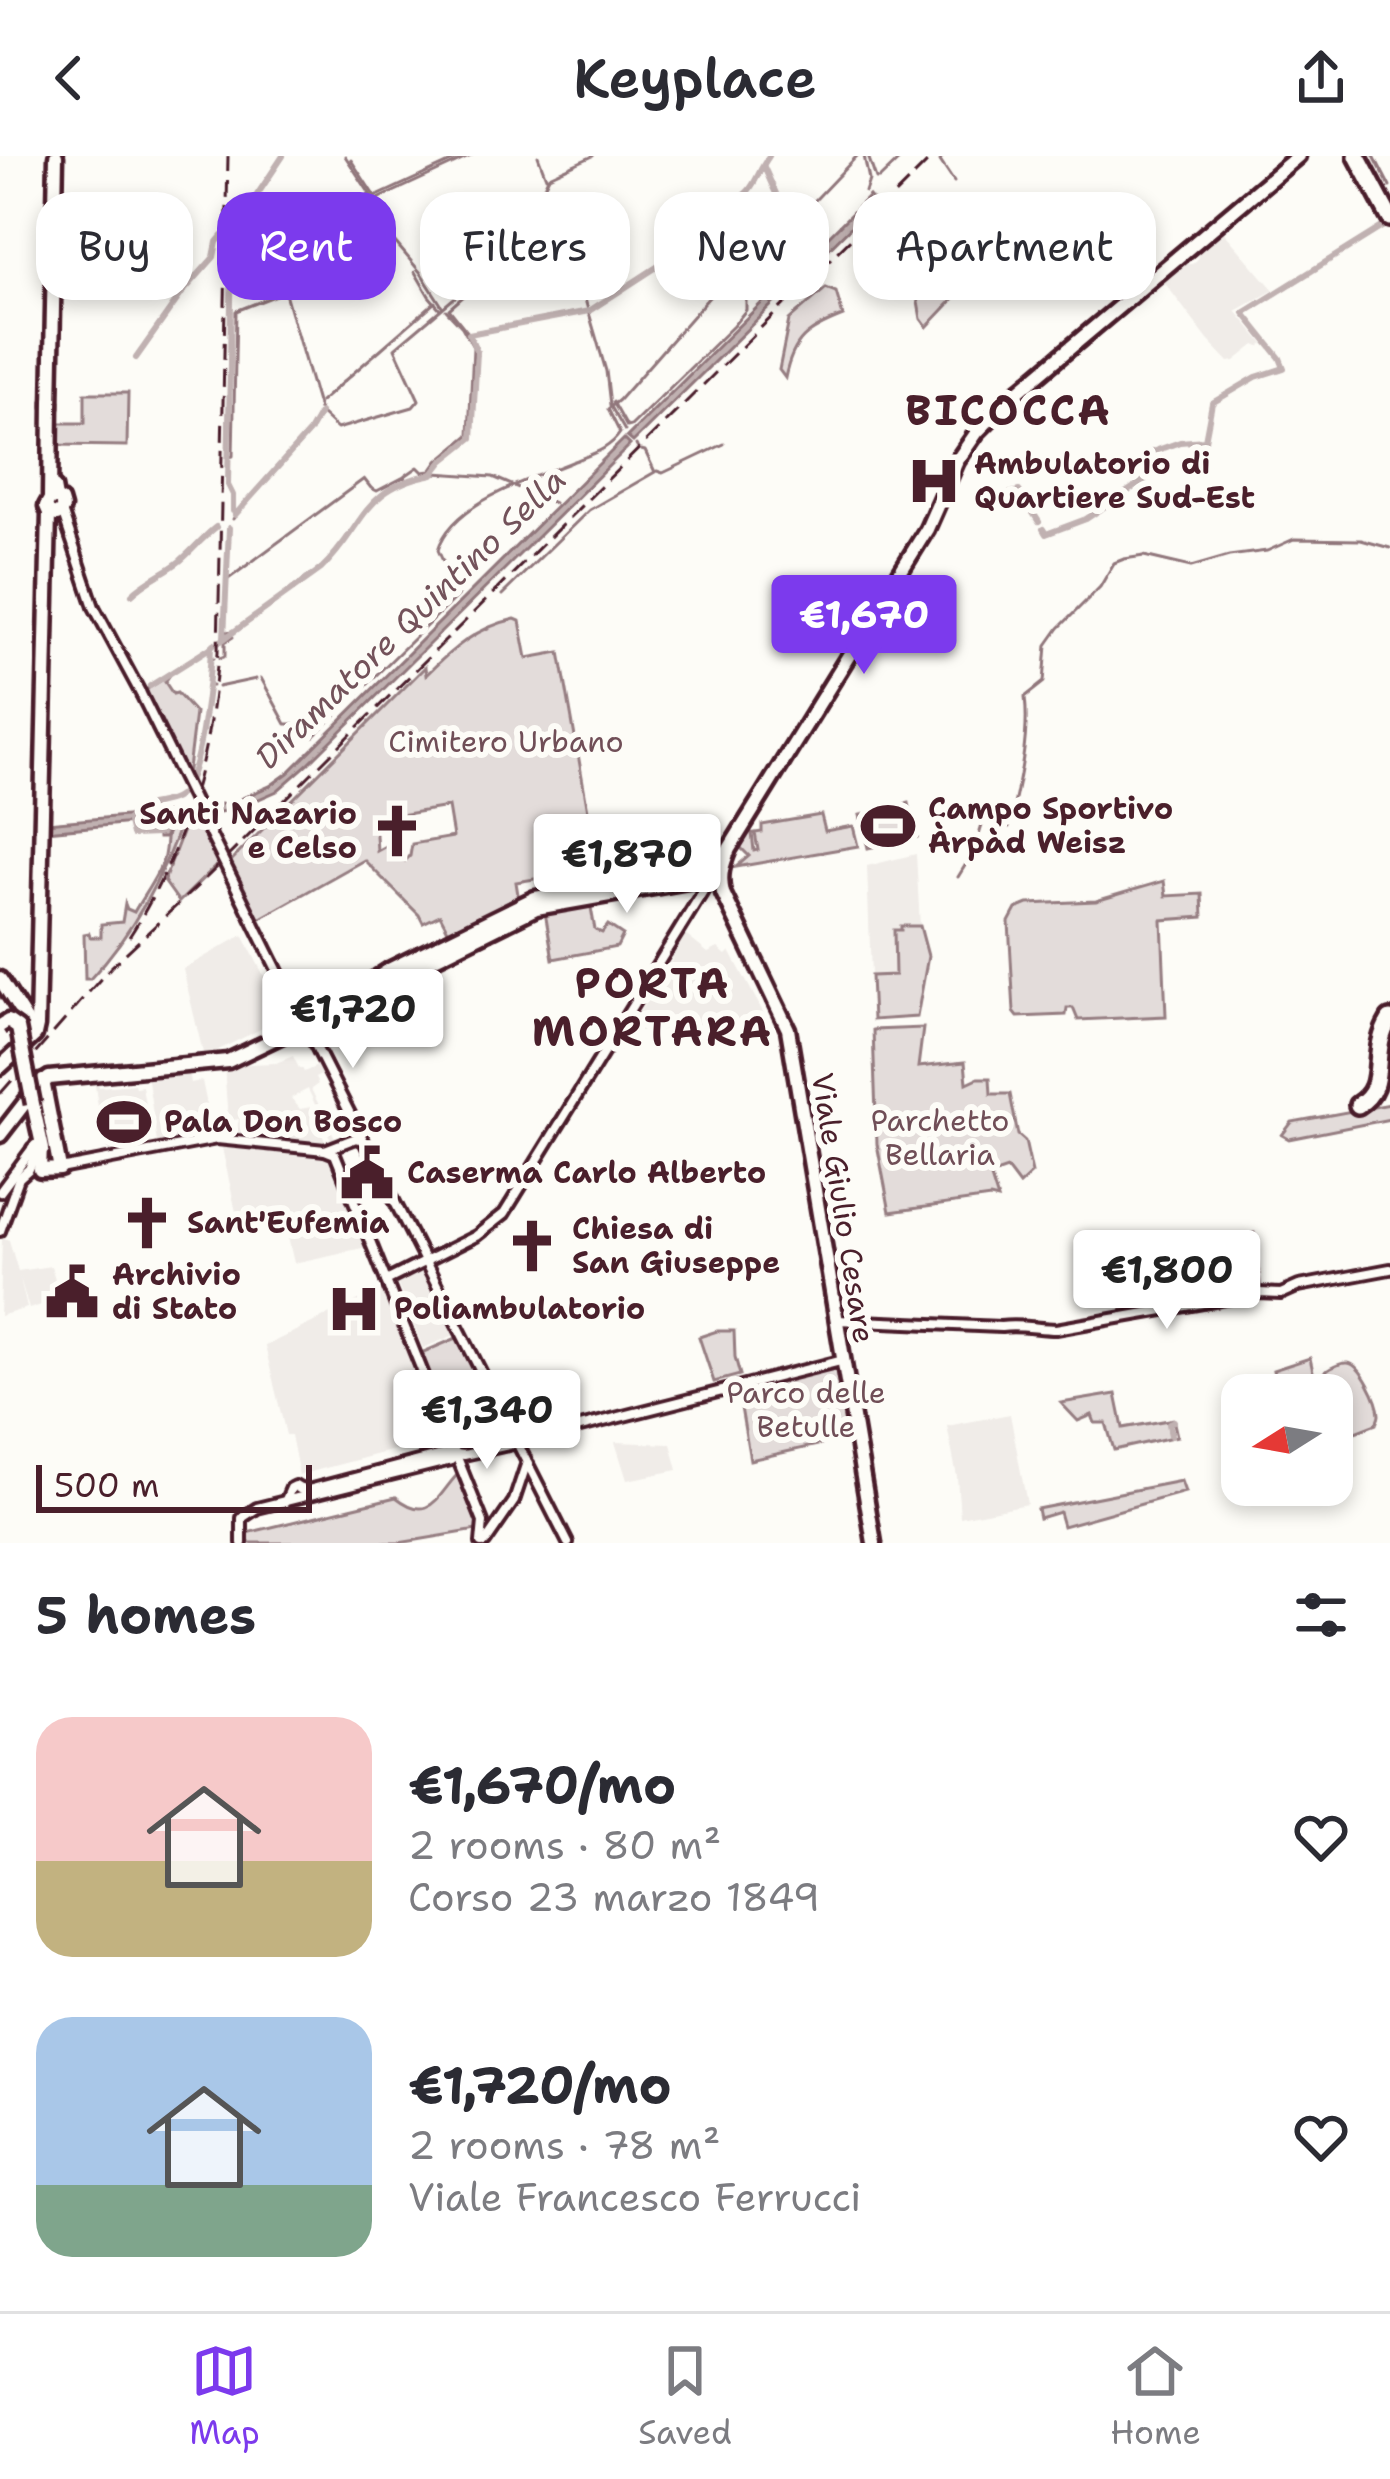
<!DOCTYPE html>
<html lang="en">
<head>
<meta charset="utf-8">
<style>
	body { margin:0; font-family:"Shantell Sans",sans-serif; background:#f7f7f7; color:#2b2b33; height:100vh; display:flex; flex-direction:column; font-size:45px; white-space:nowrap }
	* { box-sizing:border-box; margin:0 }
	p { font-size:39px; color:#7c7c81 }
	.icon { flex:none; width:66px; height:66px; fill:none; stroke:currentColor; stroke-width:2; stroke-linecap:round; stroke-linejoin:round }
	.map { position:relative; height:1387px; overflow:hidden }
	.sheet { display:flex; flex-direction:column; background:#fff; flex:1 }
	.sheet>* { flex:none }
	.hud { position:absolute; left:36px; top:36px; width:1320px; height:108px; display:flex; gap:24px }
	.needle { width:78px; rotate:259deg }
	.tools { position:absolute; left:1221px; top:1218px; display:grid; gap:24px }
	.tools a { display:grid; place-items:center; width:132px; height:132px; border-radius:24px; background:#fff; box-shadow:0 6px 18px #0003; font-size:60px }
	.scale { position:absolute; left:36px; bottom:30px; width:276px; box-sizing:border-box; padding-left:12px; border:6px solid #4a1f2b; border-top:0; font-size:33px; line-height:42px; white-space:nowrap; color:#4a1f2b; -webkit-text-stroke:9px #fdfcf7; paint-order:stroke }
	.price { position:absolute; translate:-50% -102px; padding:0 27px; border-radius:12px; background:#fff; color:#222; font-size:39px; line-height:78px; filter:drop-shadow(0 3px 6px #0008) }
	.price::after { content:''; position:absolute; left:50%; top:72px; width:36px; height:27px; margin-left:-18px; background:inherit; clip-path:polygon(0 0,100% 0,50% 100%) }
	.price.on { background:#7c3aed; color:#fff }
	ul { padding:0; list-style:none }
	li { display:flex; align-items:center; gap:36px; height:300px; padding:0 36px }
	li span { display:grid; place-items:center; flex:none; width:336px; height:240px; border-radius:36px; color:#555 }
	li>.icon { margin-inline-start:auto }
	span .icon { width:144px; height:144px; fill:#fffc; stroke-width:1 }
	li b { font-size:51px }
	h2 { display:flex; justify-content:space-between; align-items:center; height:144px; padding:0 36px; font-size:51px }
	.pill { padding:0 42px; border-radius:36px; background:#fff; box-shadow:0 6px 18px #0003; font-size:42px; line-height:108px }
	.pill.on { background:#7c3aed; color:#fff }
	header { display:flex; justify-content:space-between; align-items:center; height:156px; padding:0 36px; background:#fff; font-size:54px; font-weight:600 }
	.dock { display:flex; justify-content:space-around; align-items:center; height:168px; border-top:3px solid #e1e1e2; background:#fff; font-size:33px; color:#7c7c81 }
	.dock a { display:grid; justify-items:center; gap:6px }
	.dock .on { color:#7c3aed }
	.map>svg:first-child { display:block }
	.built { fill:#f0ece8 }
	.green { fill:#e3dcda; stroke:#967e82; stroke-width:3; fill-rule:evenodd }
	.water { fill:#c0b1b1; stroke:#91777b; stroke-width:3 }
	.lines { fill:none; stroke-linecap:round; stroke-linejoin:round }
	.stream { stroke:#91777b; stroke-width:3 }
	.canal { stroke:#c0b1b1; stroke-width:6 }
	.minor-casing { stroke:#4a1f2b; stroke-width:16 }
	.major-casing { stroke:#4a1f2b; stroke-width:21 }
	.highway-casing { stroke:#4a1f2b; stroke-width:24 }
	.minor { stroke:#fdfcf7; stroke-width:8 }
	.major { stroke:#fdfcf7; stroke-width:12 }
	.highway { stroke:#fdfcf7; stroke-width:15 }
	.rail { stroke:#4a1f2b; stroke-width:3; stroke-dasharray:18 9; stroke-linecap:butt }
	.minor-bridge-casing { stroke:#4a1f2b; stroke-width:16; stroke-linecap:butt }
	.major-bridge-casing { stroke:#4a1f2b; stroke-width:21; stroke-linecap:butt }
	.minor-bridge { stroke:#fdfcf7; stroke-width:8 }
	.major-bridge { stroke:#fdfcf7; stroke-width:12 }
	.labels { text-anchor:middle; stroke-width:12; stroke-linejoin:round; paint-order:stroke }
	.poi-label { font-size:30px; font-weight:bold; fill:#4a1f2b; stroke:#fdfcf7; text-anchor:start }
	.park-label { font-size:30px; fill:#704e57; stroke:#fdfcf7 }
	.street-label { font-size:30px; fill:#4a1f2b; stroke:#fdfcf7 }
	.water-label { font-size:33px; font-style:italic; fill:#73525a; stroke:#fdfcf7 }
	.district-label { font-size:42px; font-weight:bold; letter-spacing:3px; fill:#4a1f2b; stroke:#fdfcf7 }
</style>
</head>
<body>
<header><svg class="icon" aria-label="back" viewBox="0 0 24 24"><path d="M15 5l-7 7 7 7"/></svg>Keyplace<svg class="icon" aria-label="share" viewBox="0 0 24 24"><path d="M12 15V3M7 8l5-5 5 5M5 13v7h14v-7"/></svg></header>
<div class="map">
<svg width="1390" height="1387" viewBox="0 0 1390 1387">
	<rect width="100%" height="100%" fill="#fdfcf7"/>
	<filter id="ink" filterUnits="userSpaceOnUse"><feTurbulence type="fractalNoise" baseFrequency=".00833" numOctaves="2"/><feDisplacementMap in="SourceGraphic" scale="24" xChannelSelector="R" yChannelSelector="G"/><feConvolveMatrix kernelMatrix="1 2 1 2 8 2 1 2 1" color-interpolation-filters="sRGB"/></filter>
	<g filter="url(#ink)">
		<g class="built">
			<polygon points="1220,72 1274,134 1236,155 1264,188 1259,191 1255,189 1235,205 1229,206 1208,184 1161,122 1178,108 1192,108 1197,104 1200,89"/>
			<polygon points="916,698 920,770 902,770 896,819 871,820 867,710"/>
			<polygon points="683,777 708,797 718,792 726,799 730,795 770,869 632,875 630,871 673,802 670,798"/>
			<polygon points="243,779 285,861 204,901 183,813"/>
			<polygon points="293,900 299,912 302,912 304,916 319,909 323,918 315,922 318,928 311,933 337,986 333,988 308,933 291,942 300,953 311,951 326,988 236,978 239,963 228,965 224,909 276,907"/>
			<polygon points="192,914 193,919 189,920 190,927 202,925 212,973 208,976 157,987 147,917"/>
			<polygon points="97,922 99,931 134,928 135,931 142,930 151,987 109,996 101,970 94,923"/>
			<polygon points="227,987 330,998 367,1091 294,1107 283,1060 239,1070 222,992"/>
			<polygon points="2,1081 9,1084 18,1115 51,1110 56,1126 63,1126 64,1129 54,1132 57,1144 29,1153 20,1122 27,1152 0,1160"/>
			<polygon points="425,1114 457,1178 423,1192 397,1127"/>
			<polygon points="381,1133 384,1134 426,1234 435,1258 434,1274 427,1283 417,1288 299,1319 291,1279 286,1279 265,1190"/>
			<polygon points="1010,1258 1027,1348 960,1361 957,1321 947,1270"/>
			<polygon points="615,1286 671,1288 678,1314 627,1324"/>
		</g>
		<g class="green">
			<polygon points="988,91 996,98 927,171 921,163 913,118 920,110"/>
			<path d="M826,132L836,136L843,160C807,174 793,183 785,222L779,214L789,164Z"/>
			<polygon points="85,237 128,237 127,290 54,289 54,267 85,267"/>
			<path d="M515,463L520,465L527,502L560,496L594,689L544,698L547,721L516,726L519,745L450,778L440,759L423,767L419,759L364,704L257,764L229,707L425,511L426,519C452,493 477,471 515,463ZM448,651L453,681L412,688L410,700L405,705L394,700L388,689L377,695L375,663Z"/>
			<polygon points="170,519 165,526 173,538 177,537 195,557 187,621 144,535"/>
			<polygon points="909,647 917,681 868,692 860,659"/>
			<polygon points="821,659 825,675 853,670 858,690 736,711 749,700 737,688 747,673 752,677 754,695 758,694 755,677 762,676 762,669"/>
			<polygon points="197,660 220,706 179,746 164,725 188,661"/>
			<path d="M183,661C162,722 134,776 90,823H85L84,778L89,777L90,781H101V768L122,766L125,748L127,753L134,756C142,741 161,716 164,700C168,681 162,680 176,662Z"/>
			<polygon points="1164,725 1166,740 1202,738 1203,761 1162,764 1166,860 1078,864 1073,852 1067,852 1066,859 1018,861 1014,856 1009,766 1016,753 1028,748 1096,745"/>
			<polygon points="590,746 595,774 602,777 608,769 623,779 617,791 553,803 545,756"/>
			<polygon points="901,770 920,770 928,800 917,861 873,864 871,820 895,819 894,774 901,774"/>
			<polygon points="923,872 918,911 965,906 967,927 978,922 990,922 991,938 1010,938 1018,979 1025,985 1032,1017 1019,1029 1007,1013 990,1019 998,1044 990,1042 890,1056 877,988 873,874"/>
			<polygon points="1390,948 1390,963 1289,983 1282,979 1292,966"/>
			<polygon points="1254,1077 1261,1132 1231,1136 1224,1081"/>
			<polygon points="717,1175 734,1175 735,1201 740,1219 714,1226 699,1181"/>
			<polygon points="459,1181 475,1213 438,1237 421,1197"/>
			<path d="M1310,1202L1314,1220L1311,1227C1320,1220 1335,1206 1348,1207C1361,1208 1379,1246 1379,1259C1379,1262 1377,1265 1376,1268L1350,1278L1332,1279V1239H1307V1234L1304,1239H1278L1273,1214Z"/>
			<polygon points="837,1209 849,1282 750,1304 738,1234"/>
			<polygon points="1116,1238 1123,1272 1174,1263 1168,1266 1169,1275 1172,1275 1170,1268 1174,1267 1177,1280 1114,1294 1106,1267 1095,1267 1092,1259 1078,1265 1061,1247"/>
			<path d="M457,1319L478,1370L477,1374L399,1387H245L247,1377L396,1341C430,1368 437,1340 457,1319Z"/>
			<polygon points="1181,1325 1185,1336 1063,1370 1059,1356 1039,1362 1037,1353"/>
		</g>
		<g class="water">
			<polygon points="869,40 875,47 633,286 627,281"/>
			<polygon points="624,283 630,289 309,607 277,635 236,653 233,646 270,630 288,617"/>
			<polygon points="231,646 233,654 176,662 164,682 158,682 157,672 165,663 158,669 135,671 133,667 45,675 45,667 194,654"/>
		</g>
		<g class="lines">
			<g class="stream">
				<polyline points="345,0 372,41 369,46 384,73 421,117 442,150"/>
				<polyline points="538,0 546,21"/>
				<polyline points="864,0 869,24 865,36"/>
				<polyline points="868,0 876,23 879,23 903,0"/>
				<polyline points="943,0 940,5 954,26"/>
				<polyline points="1374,0 1390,31"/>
				<polyline points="351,6 351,4 375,41 464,0"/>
				<polyline points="368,39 371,44 376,44 471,0"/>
				<polyline points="273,96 320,257 337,273 413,251 419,244 395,192 531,77 558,61 558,55 549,49 550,43 544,30 549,20 593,0"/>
				<polyline points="415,116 429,140 440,153"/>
				<polyline points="284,131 389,82"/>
				<polyline points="589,157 606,215 610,249 625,275"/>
				<polyline points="469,178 449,153 531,81 563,62 588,154"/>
				<polyline points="320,246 435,146"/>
				<polyline points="613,246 627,271 631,270 733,170 746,154 746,102"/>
				<polyline points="636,289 637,291"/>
				<polyline points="229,301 233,300 236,155 279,138 253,45"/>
				<polyline points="657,315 663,317 724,288"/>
				<polyline points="435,317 493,321 554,347"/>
				<polyline points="405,320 418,311 423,316 431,315 438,305 469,279 473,191 462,171 446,154"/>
				<polyline points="233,363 238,356"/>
				<polyline points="227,424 364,323 371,332 377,335 404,321 408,326"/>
				<polyline points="502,439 589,354 655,316 645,295 641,294"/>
				<polyline points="225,476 234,475"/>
				<polyline points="220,502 225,500 225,486 233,481"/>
				<polyline points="211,504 214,502"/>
				<path d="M261,522L286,568H294L313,581L458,439L438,394C452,346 531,323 572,306C591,298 609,294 620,277L608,253L619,244L745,100L799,61L857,0"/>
				<polyline points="209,530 212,530"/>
				<polyline points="218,531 256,523"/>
				<path d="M958,721L974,695L984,663L1009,671C1018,631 1030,582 1025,541L1044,526L1047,489L1059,472L1100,431L1114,407L1124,403L1144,400L1191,411L1229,400L1267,395L1294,383L1361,384L1390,392"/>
			</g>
			<g class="canal">
				<polyline points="764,11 796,82 806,98"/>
				<polyline points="136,202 182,137 214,101 217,86 222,80"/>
				<polyline points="988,344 1019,335 1039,366"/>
				<polyline points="233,355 233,339 228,329 232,84 242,55 253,45 283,0"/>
				<polyline points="235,359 309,276 320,257"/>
				<polyline points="1043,373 1046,378 1086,363 1154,318 1155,314 1147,299 1149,297 1180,286 1205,284 1212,247 1256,221 1284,212 1280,202 1244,157 1390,66"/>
				<path d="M132,438C146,424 165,417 180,405C193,394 203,381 216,371"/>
				<polyline points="224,482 229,372"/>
				<path d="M221,485L321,413C366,370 360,332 433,318L443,305L472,282L477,196L469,178L589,155L683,94L698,77L716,69L725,61L728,50C757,34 752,25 769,0"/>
				<polyline points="150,530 210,492"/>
				<path d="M151,661L150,649C164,646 175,646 184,634C201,612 210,521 211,491L214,488"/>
				<polyline points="128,663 132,679 158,678 163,675"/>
				<polyline points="1171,1280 1169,1267 1174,1265"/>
			</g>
			<defs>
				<g id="minor">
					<polyline points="62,355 94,451 141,538"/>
					<polyline points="291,842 294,861"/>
					<polyline points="305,869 568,1387"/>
					<polyline points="609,891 623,883 624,867"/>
					<polyline points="325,994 335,998 483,1366 481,1387"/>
					<polyline points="60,1013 217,983 325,994 356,982 363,984"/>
					<polyline points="0,1036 35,989"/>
					<polyline points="0,1075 19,1022 29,1013 37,994 32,992"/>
					<polyline points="386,1125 476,1080 504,1058 705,732"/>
					<path d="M837,1164L1001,1171C1019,1168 1038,1173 1056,1173L1259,1137L1281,1138L1299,1130L1390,1113"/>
					<polyline points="300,1333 308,1334 449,1297 464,1299 517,1287 844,1204"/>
					<polyline points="285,1346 291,1332 295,1330 300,1333"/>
					<polyline points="242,1387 242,1362 257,1352 451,1304 455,1300"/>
					<polyline points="485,1387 514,1345 527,1306"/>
				</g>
				<g id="major">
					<polyline points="51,251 56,0"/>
					<polyline points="49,357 57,359 63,352 61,345 56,342 54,331"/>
					<polyline points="0,823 26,864 27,885"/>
					<polyline points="366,836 536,752 705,722"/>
					<circle cx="299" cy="865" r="7"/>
					<polyline points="303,860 314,857 355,836 389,814 535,742 704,713 724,698"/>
					<polyline points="0,911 35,879 37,870 49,357 46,350 50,343 51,245"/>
					<polyline points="33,948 43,993"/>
					<polyline points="0,979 34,935 49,922 228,905 297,872"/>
					<polyline points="41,990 40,1014 60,1013 43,925"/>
					<path d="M874,1387L788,873L723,737C719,720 722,710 729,693L927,373L957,305L977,276L1013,240L1298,0"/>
				</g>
				<g id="highway">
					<polyline points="1357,0 1390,62"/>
					<path d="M1358,949C1390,930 1368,898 1390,863"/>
				</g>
			</defs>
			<use href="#minor" class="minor-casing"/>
			<use href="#major" class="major-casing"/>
			<use href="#highway" class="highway-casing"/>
			<use href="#minor" class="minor"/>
			<use href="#major" class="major"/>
			<use href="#highway" class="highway"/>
			<g class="rail">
				<path d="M129,781C185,695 211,597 218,496L228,0"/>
				<polyline points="0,938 111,811 207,721 934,0"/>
			</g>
			<defs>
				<polyline id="minor-bridge" points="141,538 291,842"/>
				<polyline id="major-bridge" points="0,870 8,865 18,872 33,948"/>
			</defs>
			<use href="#minor-bridge" class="minor-bridge-casing"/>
			<use href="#major-bridge" class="major-bridge-casing"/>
			<use href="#minor-bridge" class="minor-bridge"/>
			<use href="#major-bridge" class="major-bridge"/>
		</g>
	</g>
	<defs>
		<symbol id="hospital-bare" viewBox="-9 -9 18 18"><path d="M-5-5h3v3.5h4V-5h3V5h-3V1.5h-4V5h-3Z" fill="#4a1f2b" stroke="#fdfcf7" stroke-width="2.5" paint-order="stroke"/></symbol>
		<symbol id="stadium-bare" viewBox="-9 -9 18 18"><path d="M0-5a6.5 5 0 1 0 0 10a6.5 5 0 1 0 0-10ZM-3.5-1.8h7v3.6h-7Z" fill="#4a1f2b" stroke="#fdfcf7" stroke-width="2.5" paint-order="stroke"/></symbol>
		<symbol id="church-bare" viewBox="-9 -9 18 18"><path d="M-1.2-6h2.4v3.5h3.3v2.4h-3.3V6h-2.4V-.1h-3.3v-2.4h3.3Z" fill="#4a1f2b" stroke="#fdfcf7" stroke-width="2.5" paint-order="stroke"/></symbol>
		<symbol id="civic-bare" viewBox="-9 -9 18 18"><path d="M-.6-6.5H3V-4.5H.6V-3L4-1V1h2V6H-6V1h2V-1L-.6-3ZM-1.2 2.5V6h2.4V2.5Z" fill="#4a1f2b" stroke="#fdfcf7" stroke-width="2.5" paint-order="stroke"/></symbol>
	</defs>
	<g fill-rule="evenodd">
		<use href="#hospital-bare" x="896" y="287" width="76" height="76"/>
		<use href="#stadium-bare" x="850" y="632" width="76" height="76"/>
		<use href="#church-bare" x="359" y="637" width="76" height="76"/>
		<use href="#stadium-bare" x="86" y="928" width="76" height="76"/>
		<use href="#civic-bare" x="329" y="979" width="76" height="76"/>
		<use href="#church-bare" x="109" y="1029" width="76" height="76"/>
		<use href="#church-bare" x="494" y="1052" width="76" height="76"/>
		<use href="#civic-bare" x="34" y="1098" width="76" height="76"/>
		<use href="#hospital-bare" x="316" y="1115" width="76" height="76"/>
	</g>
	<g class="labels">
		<g class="poi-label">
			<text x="974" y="318">Ambulatorio di<tspan x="974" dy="34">Quartiere Sud-Est</tspan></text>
			<text x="928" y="663">Campo Sportivo<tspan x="928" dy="34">Àrpàd Weisz</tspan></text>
			<text x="357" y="668" text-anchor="end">Santi Nazario<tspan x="357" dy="34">e Celso</tspan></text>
			<text x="164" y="976">Pala Don Bosco</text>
			<text x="407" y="1027">Caserma Carlo Alberto</text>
			<text x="187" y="1077">Sant'Eufemia</text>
			<text x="572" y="1083">Chiesa di<tspan x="572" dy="34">San Giuseppe</tspan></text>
			<text x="112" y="1129">Archivio<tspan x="112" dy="34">di Stato</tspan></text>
			<text x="394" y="1163">Poliambulatorio</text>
		</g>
		<g class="park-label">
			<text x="506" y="596">Cimitero Urbano</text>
			<text x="940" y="975">Parchetto<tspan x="940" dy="34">Bellaria</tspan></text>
			<text x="806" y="1247">Parco delle<tspan x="806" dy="34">Betulle</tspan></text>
		</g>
		<g class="street-label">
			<text transform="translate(843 1052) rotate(81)" y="10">Viale Giulio Cesare</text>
		</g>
		<g class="water-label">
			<text transform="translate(410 462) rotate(-44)" y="12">Diramatore Quintino Sella</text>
		</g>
		<g class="district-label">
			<text x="1009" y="269">BICOCCA</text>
			<text x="653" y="842">PORTA<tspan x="653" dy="48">MORTARA</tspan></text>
		</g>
	</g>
</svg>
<div class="tools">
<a><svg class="needle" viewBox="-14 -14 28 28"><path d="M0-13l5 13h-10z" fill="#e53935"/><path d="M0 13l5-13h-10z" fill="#7c7c81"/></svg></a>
</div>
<div class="scale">500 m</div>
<b class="price on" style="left:864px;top:521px">€1,670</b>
<b class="price" style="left:627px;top:760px">€1,870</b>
<b class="price" style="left:353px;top:915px">€1,720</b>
<b class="price" style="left:1167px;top:1176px">€1,800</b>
<b class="price" style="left:487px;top:1316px">€1,340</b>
<div class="hud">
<a class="pill">Buy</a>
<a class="pill on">Rent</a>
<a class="pill">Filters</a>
<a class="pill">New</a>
<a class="pill">Apartment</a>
</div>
</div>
<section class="sheet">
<h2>5 homes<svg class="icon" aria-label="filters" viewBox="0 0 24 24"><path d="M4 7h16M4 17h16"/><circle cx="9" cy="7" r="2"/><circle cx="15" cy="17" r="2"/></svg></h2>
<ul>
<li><span style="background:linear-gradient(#f6c9c9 60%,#c2b280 0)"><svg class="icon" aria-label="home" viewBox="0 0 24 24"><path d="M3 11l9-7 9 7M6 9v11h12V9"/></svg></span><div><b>€1,670/mo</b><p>2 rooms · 80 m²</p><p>Corso 23 marzo 1849</p></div><svg class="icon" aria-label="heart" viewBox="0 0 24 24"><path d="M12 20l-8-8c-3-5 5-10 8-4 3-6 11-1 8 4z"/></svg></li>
<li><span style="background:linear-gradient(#a9c7e8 70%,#7fa58c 0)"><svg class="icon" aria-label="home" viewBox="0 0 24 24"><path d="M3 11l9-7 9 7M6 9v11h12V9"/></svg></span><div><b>€1,720/mo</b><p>2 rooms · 78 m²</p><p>Viale Francesco Ferrucci</p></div><svg class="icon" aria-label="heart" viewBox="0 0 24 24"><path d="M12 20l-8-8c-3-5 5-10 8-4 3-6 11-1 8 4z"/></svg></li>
</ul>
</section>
<nav class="dock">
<a class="on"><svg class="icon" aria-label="map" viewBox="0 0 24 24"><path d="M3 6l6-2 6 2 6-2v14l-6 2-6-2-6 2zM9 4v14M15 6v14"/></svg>Map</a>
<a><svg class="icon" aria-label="saved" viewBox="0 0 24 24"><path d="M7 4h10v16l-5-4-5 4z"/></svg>Saved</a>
<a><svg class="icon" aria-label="home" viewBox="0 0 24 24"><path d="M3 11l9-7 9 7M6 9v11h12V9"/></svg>Home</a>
</nav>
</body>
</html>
